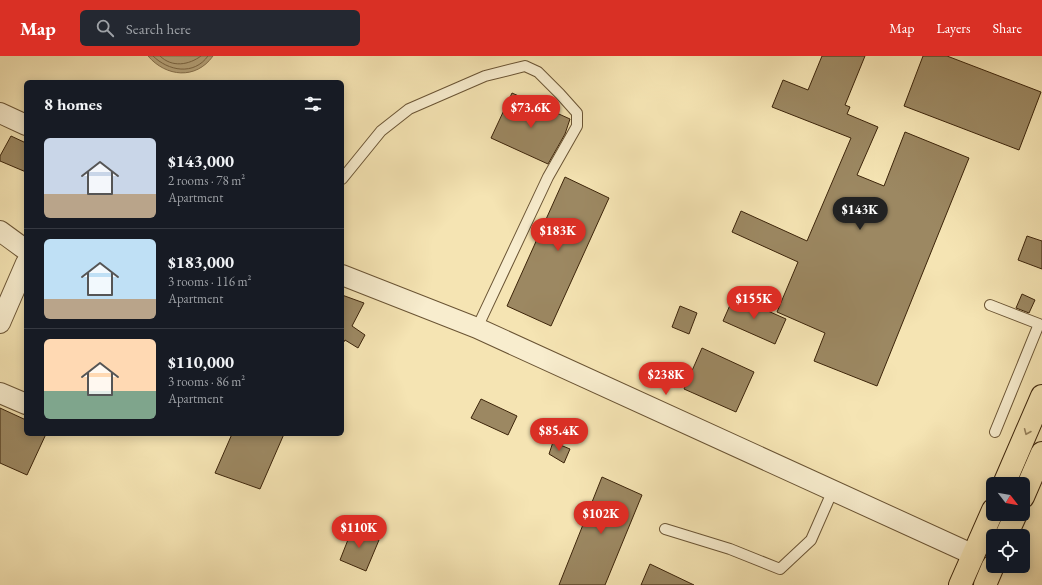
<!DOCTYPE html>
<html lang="en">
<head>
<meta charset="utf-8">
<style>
	body { margin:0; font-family:"EB Garamond",serif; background:#242831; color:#f1f3f6; height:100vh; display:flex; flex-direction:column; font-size:15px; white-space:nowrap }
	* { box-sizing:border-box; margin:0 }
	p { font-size:13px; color:#9ea1a6 }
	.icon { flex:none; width:22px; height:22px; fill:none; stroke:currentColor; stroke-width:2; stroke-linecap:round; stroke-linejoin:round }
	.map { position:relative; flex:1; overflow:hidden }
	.sheet { position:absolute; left:24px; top:24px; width:320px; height:356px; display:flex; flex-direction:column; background:#171b24; border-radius:6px; box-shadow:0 2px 10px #0003 }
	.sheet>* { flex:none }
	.needle { width:26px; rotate:121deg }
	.fabs { position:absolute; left:986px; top:421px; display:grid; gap:8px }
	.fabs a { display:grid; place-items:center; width:44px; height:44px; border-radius:6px; background:#171b24; box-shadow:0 2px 10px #0003; font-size:20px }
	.price { position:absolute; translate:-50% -34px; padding:0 9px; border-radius:14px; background:#d93025; color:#fff; font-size:13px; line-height:26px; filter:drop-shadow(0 1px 2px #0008) }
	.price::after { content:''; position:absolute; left:50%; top:24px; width:12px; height:9px; margin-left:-6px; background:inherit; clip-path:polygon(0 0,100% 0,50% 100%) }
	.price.active { background:#222; color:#fff }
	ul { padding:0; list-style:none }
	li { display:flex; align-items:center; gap:12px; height:100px; padding:0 20px }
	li+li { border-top:1px solid #363941 }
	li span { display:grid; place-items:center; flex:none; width:112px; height:80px; border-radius:6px; color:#555 }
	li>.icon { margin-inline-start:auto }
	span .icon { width:48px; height:48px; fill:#fffc; stroke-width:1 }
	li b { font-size:17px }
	h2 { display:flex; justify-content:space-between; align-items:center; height:48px; padding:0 20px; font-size:17px }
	header { display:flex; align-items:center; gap:24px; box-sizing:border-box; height:56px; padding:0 20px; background:#d93025; color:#fff }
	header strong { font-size:19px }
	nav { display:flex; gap:22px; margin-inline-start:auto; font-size:14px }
	.search { width:280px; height:36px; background:#242831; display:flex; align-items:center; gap:10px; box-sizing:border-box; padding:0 14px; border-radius:6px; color:#9ea1a6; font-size:15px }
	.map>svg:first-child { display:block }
	.water { fill:#b6a37a; stroke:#85704d }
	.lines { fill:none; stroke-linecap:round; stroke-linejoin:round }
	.shore { stroke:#796442; stroke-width:1 }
	.building { fill:#9c8862; stroke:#3c240a }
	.lane-casing { stroke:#6a5434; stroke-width:12 }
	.street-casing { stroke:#6a5434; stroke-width:22 }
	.highway-casing { stroke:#3c240a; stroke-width:24 }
	.lane { stroke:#f8edce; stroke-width:10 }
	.street { stroke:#f8edce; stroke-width:20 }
	.highway { stroke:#f5e4b3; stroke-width:22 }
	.oneway { stroke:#98845e }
</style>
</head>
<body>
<header>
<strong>Map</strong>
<div class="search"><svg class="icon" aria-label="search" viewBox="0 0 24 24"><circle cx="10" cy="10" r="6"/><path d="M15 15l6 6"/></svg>Search here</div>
<nav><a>Map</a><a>Layers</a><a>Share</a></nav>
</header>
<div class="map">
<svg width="1042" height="529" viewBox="0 0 1042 529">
	<rect width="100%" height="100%" fill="#f5e4b3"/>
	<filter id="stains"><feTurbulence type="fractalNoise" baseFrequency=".005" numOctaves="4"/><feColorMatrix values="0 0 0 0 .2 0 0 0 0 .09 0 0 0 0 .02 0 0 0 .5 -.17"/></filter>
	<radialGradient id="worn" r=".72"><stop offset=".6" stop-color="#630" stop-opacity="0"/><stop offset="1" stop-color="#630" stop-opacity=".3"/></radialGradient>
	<path class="water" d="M148,0H213C196,24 166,21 148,0Z"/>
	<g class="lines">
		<g class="shore">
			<path d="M153,0C168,15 194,20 208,0"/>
			<path d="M160,0C172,12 189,9 201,0"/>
		</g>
	</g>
	<g class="building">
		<polygon points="822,0 865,0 845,49 850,51 847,58 878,71 857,119 884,130 905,76 969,102 877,330 814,305 825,277 777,256 798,206 732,176 741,155 807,185 851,82 772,51 783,24 808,34"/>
		<polygon points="923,0 947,0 1041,36 1019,94 904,50"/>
		<polygon points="512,37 570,63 565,78 548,108 491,82"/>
		<polygon points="11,80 26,87 26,116 0,105 0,100"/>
		<polygon points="565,121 609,142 551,270 507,250"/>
		<polygon points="1027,180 1042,185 1042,213 1018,204"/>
		<polygon points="1022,238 1035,244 1029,257 1016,252"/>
		<polygon points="342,239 364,247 352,270 365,279 358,292 345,284 342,289"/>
		<polygon points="734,240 786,263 775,288 723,265"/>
		<polygon points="680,250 697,257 689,278 672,271"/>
		<polygon points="702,292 754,316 736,356 684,333"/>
		<polygon points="481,343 517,360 508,379 471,362"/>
		<polygon points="0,352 26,364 26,378 46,378 27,419 0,407"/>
		<polygon points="232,378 284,378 260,433 215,417"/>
		<polygon points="553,386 570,393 564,407 549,398"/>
		<polygon points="602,421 642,439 605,529 559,529"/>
		<polygon points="353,471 379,484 366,515 340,504"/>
		<polygon points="650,508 694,529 641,529"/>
	</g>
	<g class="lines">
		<defs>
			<g id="lane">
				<polyline points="342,123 381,75 409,53 485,20 525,10 538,16 560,38 577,57 577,70 548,121 477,272"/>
				<polyline points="990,249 1039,268 995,376"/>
				<polyline points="665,473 730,493 780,513 811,484 833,434"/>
			</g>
			<g id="street">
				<polyline points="0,57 26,69"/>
				<polyline points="0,175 26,194"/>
				<polyline points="342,219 477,272 974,499"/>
				<polyline points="0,267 26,207"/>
				<polyline points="0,337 26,348"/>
			</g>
			<g id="highway">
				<polyline points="1004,428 1042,340"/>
				<polyline points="1023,441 1042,397"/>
				<polyline points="1006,480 1016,458"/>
				<polyline points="960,529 993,454"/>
				<polyline points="985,529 993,510"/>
			</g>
		</defs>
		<use href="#lane" class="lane-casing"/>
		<use href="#street" class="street-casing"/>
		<use href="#highway" class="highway-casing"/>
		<use href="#lane" class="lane"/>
		<use href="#street" class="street"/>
		<use href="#highway" class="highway"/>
	</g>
	<defs><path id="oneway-chevron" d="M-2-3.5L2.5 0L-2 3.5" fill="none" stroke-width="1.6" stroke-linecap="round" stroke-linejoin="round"/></defs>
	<use class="oneway" href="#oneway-chevron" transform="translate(1027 376) rotate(113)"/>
	<rect width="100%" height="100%" filter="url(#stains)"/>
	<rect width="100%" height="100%" fill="url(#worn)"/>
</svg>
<div class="fabs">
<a><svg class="needle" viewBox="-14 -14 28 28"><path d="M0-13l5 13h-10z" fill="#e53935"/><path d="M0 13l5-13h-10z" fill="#9ea1a6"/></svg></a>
<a><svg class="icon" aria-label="locate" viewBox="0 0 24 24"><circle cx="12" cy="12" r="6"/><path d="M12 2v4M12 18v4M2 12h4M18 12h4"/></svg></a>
</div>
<b class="price" style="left:531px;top:73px">$73.6K</b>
<b class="price active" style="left:860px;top:175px">$143K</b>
<b class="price" style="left:558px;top:196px">$183K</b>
<b class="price" style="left:754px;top:264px">$155K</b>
<b class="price" style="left:666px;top:340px">$238K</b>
<b class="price" style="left:559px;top:396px">$85.4K</b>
<b class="price" style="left:601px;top:479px">$102K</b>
<b class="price" style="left:359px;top:493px">$110K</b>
<section class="sheet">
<h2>8 homes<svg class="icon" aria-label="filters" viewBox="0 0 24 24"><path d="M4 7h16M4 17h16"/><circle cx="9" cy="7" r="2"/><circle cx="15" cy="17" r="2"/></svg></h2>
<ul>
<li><span style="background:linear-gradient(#c9d6e8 70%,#b9a48a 0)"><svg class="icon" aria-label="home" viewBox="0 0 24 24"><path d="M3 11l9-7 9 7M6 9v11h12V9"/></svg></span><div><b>$143,000</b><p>2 rooms · 78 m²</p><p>Apartment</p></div></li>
<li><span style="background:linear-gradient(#bfe0f5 75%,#b9a48a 0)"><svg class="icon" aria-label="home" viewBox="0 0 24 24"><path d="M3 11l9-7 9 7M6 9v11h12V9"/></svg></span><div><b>$183,000</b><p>3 rooms · 116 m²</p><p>Apartment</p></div></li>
<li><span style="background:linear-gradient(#ffd9b3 65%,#7fa58c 0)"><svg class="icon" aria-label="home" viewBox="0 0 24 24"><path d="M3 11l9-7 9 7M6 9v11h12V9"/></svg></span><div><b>$110,000</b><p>3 rooms · 86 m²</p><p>Apartment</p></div></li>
</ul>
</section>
</div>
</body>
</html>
